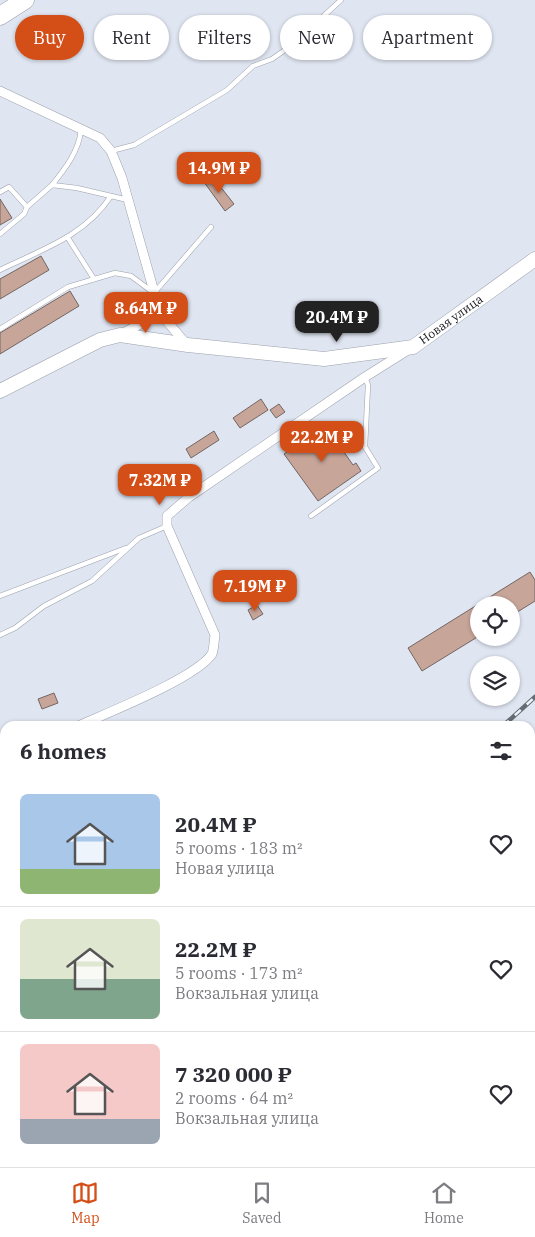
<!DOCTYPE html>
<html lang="en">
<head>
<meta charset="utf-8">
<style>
	body { margin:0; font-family:"IBM Plex Serif",serif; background:#f7f7f7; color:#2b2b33; height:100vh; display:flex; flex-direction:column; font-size:19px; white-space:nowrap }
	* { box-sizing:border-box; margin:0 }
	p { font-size:16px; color:#7c7c81 }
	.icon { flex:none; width:28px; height:28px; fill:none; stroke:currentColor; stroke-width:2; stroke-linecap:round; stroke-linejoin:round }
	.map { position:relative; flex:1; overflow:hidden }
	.drawer { position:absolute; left:0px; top:721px; width:535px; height:446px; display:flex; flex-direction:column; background:#fff; border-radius:15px 15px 0 0; box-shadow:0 1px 4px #0004 }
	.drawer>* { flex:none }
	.hud { position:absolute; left:15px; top:15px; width:505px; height:45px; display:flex; gap:10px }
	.tools { position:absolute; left:470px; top:596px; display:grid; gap:10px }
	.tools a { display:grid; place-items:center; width:50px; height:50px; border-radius:50%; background:#fff; box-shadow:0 1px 4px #0004; font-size:25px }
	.price { position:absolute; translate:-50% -42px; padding:0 11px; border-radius:10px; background:#d44e17; color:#fff; font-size:16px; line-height:32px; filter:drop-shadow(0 1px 2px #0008) }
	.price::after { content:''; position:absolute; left:50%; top:30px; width:15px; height:11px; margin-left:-8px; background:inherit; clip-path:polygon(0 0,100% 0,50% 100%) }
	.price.current { background:#222; color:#fff }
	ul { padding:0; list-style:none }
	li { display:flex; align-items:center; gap:15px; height:125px; padding:0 20px }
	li+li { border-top:1px solid #e1e1e2 }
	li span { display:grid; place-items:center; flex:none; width:140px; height:100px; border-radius:8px; color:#555 }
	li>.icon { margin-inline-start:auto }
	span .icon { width:60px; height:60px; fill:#fffc; stroke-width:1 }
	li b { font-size:21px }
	h2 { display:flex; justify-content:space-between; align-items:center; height:60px; padding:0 20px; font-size:21px }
	.pill { padding:0 18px; border-radius:22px; background:#fff; box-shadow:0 1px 4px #0004; font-size:18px; line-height:45px }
	.pill.current { background:#d44e17; color:#fff }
	.tabs { display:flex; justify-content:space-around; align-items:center; height:70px; border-top:1px solid #e1e1e2; background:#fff; font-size:14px; color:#7c7c81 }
	.tabs a { display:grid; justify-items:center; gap:2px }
	.tabs .current { color:#d44e17 }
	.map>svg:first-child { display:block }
	.building { fill:#c8a599; stroke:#736662 }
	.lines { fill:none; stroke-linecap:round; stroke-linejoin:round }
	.lane-casing { stroke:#9ca1ac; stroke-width:5.5 }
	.street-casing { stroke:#9ca1ac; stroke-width:10 }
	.secondary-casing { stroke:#9ca1ac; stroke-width:15 }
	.highway-casing { stroke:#9ca1ac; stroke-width:19 }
	.path { stroke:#9398a1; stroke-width:2; stroke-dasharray:4 2.5; stroke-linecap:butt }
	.lane { stroke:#fff; stroke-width:4.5 }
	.street { stroke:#fff; stroke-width:9 }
	.secondary { stroke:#fff; stroke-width:14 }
	.highway { stroke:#fff; stroke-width:18 }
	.rail-casing { stroke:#676b72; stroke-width:4.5 }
	.rail { stroke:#ecf2fe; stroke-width:2.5; stroke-dasharray:8; stroke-linecap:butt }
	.labels { text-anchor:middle; stroke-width:5; stroke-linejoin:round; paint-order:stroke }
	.street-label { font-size:12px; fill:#181a1e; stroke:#ecf2fe }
</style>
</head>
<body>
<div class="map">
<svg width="535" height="1167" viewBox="0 0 535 1167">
	<rect width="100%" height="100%" fill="#dfe5f1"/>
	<g class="building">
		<polygon points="212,176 234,204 225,211 204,182"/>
		<polygon points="0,199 12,218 0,225"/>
		<polygon points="41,256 49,270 0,299 0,279"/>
		<polygon points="70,291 79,306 0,354 0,333"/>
		<polygon points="261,399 268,410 240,428 233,418"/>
		<polygon points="279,404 285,412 276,418 270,410"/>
		<polygon points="325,425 353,465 356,463 361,471 318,501 284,454"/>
		<polygon points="214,431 219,440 191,458 186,449"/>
		<polygon points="530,572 535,580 535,601 511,616 511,605 479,605 479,636 422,671 408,648"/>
		<polygon points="257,605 263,614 253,620 248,610"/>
		<polygon points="54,693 58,703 42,709 38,699"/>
	</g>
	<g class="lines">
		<defs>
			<g id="lane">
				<polyline points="111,151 134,145 227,90 253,66 272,59 292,45 341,0"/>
				<path d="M52,185C65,169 79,151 81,130"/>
				<polyline points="0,192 9,187 27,207 24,214 0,234"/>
				<polyline points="27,207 52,185 77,188 128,200"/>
				<polyline points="68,238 94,279"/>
				<path d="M0,270C41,250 85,236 111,196"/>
				<polyline points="0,329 68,287 115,273 131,276 154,293 211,227"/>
				<polyline points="311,516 378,468 365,447 368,385 365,377"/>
				<polyline points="0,596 126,548"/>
				<polyline points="0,635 15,628 44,606 92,581 139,538 167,526"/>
				<polyline points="5,809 2,823 5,838"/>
				<polyline points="535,1118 535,1119"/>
				<polyline points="240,1162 242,1167"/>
				<polyline points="315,1162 317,1167"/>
				<polyline points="411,1162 412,1167"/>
				<polyline points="170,1167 182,1162"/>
			</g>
			<g id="street">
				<polyline points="0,91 100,138 111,151 122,178 160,313 187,345"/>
				<polyline points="120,335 160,313"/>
				<path d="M78,726C107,713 196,678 212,654C214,649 214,641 215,635L167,526V516L189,497L365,377L408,350"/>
				<polyline points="0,750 5,748"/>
			</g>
			<g id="secondary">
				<path id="s1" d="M0,391L100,340L120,335L188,345L324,359L413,347L535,259"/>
			</g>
			<polyline id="highway" points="0,16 25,0"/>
		</defs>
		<use href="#lane" class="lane-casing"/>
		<use href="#street" class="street-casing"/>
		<use href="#secondary" class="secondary-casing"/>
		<use href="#highway" class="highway-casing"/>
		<polyline class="path" points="115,1167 126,1162"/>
		<use href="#lane" class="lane"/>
		<use href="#street" class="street"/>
		<use href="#secondary" class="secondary"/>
		<use href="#highway" class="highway"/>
		<defs>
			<g id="rail">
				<polyline points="503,726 535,697"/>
				<polyline points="530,799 535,793"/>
				<polyline points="530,813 535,807"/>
				<polyline points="530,879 535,873"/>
				<polyline points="530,900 535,895"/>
				<polyline points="530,911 535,906"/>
				<polyline points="530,921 535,917"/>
				<polyline points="530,934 535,928"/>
				<polyline points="530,961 535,957"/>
				<polyline points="530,992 535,990"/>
				<polyline points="530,1013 535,1011"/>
				<polyline points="530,1026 535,1026"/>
				<polyline points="0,1030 5,1028"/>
				<polyline points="0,1098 5,1096"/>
				<polyline points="45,1167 57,1162"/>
				<polyline points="87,1167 96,1162"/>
				<polyline points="103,1167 115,1162"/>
				<polyline points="121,1167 132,1162"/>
				<polyline points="144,1167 153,1162"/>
			</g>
		</defs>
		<use href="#rail" class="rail-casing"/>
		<use href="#rail" class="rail"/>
	</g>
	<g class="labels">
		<g class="street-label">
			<text dy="4" stroke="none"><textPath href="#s1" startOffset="475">Новая улица</textPath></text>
		</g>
	</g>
</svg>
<div class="tools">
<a><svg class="icon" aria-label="locate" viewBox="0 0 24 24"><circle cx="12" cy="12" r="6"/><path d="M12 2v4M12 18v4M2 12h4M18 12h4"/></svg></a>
<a><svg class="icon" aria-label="layers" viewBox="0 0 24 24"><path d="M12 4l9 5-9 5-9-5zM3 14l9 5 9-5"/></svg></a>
</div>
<b class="price" style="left:219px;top:194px">14.9M ₽</b>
<b class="price" style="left:146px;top:334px">8.64M ₽</b>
<b class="price current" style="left:337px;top:343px">20.4M ₽</b>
<b class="price" style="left:322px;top:463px">22.2M ₽</b>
<b class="price" style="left:160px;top:506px">7.32M ₽</b>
<b class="price" style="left:255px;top:612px">7.19M ₽</b>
<div class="hud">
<a class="pill current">Buy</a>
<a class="pill">Rent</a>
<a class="pill">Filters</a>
<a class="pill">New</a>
<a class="pill">Apartment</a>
</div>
<section class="drawer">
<h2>6 homes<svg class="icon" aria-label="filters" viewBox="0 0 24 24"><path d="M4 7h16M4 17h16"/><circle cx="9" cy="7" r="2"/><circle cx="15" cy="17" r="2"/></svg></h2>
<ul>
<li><span style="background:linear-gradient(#a9c7e8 75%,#8fb573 0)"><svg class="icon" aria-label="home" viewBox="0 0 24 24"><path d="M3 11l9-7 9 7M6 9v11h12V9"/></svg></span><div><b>20.4M ₽</b><p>5 rooms · 183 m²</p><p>Новая улица</p></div><svg class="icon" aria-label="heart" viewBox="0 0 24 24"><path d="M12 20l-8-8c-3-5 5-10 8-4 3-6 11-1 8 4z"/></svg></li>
<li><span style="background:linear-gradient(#dfe7d0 60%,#7fa58c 0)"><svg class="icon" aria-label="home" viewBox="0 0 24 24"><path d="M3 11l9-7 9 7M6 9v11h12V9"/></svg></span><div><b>22.2M ₽</b><p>5 rooms · 173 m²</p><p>Вокзальная улица</p></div><svg class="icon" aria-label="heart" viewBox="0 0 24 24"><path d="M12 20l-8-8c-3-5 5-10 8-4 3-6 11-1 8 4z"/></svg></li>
<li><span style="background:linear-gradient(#f6c9c9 75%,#9aa5b1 0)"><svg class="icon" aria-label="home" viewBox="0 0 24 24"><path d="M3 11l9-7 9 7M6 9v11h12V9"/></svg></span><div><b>7 320 000 ₽</b><p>2 rooms · 64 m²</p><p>Вокзальная улица</p></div><svg class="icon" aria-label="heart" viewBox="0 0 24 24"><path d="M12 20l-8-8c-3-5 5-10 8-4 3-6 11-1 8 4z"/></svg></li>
</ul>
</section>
</div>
<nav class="tabs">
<a class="current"><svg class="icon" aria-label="map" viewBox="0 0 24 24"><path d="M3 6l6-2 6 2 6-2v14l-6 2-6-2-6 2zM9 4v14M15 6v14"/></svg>Map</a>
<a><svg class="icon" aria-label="saved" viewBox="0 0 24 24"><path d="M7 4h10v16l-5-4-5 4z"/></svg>Saved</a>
<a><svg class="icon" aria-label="home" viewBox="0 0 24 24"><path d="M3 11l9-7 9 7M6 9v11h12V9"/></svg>Home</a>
</nav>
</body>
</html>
